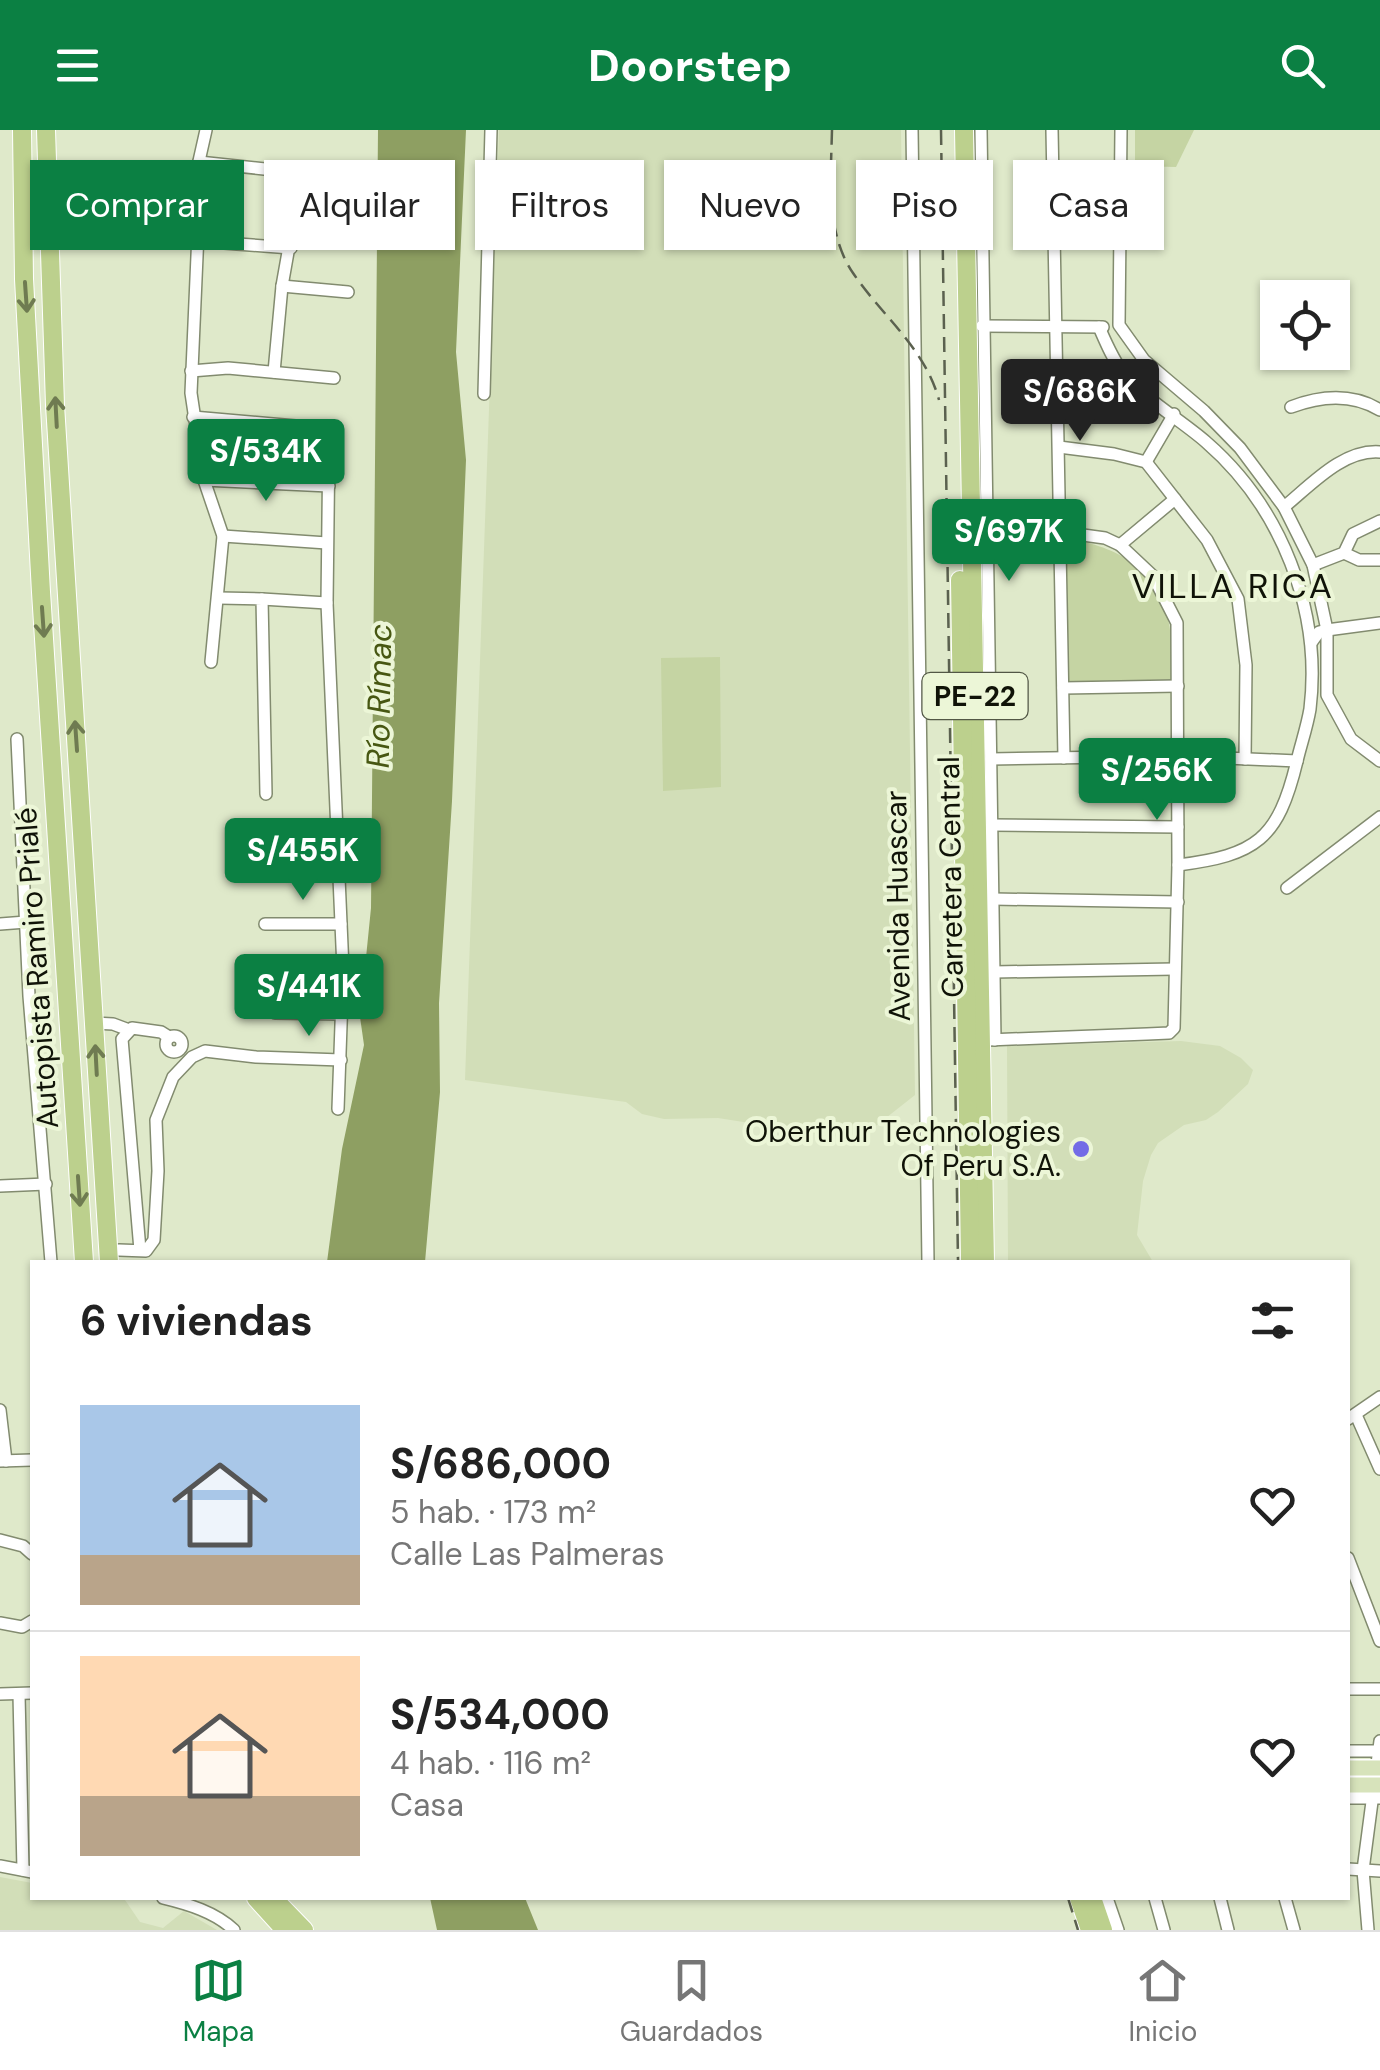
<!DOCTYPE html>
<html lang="es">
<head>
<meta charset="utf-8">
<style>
	body { margin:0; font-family:"DM Sans",sans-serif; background:#f2f2f2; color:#222; height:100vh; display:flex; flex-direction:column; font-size:38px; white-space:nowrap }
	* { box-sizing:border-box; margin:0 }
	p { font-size:32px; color:#767676 }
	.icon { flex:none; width:55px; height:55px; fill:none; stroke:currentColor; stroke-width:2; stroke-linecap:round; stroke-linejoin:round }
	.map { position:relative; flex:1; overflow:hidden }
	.drawer { position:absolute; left:30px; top:1130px; width:1320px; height:640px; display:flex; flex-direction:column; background:#fff; border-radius:0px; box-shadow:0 2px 8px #0004 }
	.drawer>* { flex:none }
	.hud { position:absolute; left:30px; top:30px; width:1320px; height:90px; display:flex; gap:20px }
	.buttons { position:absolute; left:1260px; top:150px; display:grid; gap:20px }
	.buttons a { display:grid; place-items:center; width:90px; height:90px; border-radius:0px; background:#fff; box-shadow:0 2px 8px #0004; font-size:50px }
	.price { position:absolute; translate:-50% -85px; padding:0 22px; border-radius:10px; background:#0b8043; color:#fff; font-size:32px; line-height:65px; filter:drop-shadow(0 2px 5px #0008) }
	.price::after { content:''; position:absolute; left:50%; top:60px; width:30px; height:22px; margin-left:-15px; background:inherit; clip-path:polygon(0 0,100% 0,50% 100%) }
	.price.selected { background:#222; color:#fff }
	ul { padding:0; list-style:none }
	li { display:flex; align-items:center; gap:30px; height:250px; padding:0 50px }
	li+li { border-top:2px solid #e0e0e0 }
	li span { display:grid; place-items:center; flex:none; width:280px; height:200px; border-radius:0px; color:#555 }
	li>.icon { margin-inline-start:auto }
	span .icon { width:120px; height:120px; fill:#fffc; stroke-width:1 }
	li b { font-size:42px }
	h2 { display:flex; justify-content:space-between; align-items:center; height:120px; padding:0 50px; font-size:42px }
	.chip { padding:0 35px; border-radius:0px; background:#fff; box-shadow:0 2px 8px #0004; font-size:35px; line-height:90px }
	.chip.selected { background:#0b8043; color:#fff }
	header { display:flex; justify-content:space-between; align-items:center; height:130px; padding:0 50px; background:#0b8043; color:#fff; font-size:45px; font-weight:700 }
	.tabs { display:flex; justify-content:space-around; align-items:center; height:140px; border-top:2px solid #e0e0e0; background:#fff; font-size:28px; color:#767676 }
	.tabs a { display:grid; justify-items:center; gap:5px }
	.tabs .selected { color:#0b8043 }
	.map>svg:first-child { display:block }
	.built { fill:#d2deb8 }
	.green { fill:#c5d4a3 }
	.water { fill:#8e9f62 }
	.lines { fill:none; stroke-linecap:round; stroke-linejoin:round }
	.minor-casing { stroke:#828b6f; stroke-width:14 }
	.major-casing { stroke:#fff; stroke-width:18 }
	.highway-casing { stroke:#fff; stroke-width:20 }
	.minor { stroke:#fff; stroke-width:11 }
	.major { stroke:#d7e3bb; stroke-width:15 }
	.highway { stroke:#bcd08d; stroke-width:18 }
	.rail { stroke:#5b614f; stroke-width:2.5; stroke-dasharray:15 8; stroke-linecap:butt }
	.oneway { stroke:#6f7b51 }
	.poi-dot { fill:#736ce6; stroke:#ecf6d7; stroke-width:4 }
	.labels { text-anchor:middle; stroke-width:8; stroke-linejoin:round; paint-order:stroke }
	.shield { fill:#ecf6d7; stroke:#525746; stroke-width:2.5 }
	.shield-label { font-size:28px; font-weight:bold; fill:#101308 }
	.street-label { font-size:30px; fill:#101308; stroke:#ecf6d7 }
	.poi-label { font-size:30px; fill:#101308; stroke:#ecf6d7; text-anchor:end }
	.water-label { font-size:32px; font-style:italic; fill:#475712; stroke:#ecf6d7 }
	.quarter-label { font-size:35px; letter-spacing:2.5px; fill:#101308; stroke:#ecf6d7 }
</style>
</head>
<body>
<header><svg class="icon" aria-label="menu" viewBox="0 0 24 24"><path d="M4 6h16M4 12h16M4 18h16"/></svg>Doorstep<svg class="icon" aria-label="search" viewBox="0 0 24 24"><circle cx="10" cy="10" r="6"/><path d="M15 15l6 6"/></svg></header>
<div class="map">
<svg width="1380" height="1800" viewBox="0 0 1380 1800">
	<rect width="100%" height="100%" fill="#dfe9ca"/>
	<g class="built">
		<polygon points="499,0 901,0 915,965 858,1010 718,988 664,989 642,984 626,972 465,950"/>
		<polygon points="1181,911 1220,916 1241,928 1253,940 1248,954 1218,982 1206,990 1184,995 1158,1013 1151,1025 1143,1051 1137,1105 1153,1132 1008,1132 1007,916"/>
		<polygon points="0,1747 32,1753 32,1768 110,1768 125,1770 140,1792 163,1798 184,1781 217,1800 0,1800"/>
	</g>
	<g class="green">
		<polygon points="1135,0 1194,0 1176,37 1135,36"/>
		<polygon points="309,51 358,57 355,85 306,79"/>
		<path d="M1063,407C1114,417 1154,433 1168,489C1173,509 1171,533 1172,553L1066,555Z"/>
		<polygon points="720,527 721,657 663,661 661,528"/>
	</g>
	<g class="water">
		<polygon points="378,0 466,0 456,222 466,330 452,671 439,873 440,962 425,1132 327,1132 342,1019 364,915 360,887 371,778"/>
		<polygon points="430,1768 525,1768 538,1800 437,1800"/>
	</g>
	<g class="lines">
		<defs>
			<g id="minor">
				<polyline points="206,0 197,40 198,103 191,263 204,350 223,406 211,532"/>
				<polyline points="912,0 928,1132"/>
				<polyline points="981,0 995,910"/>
				<polyline points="1052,0 1064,628"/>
				<polyline points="1121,0 1119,195 1144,230 1204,281 1240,318 1284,377 1313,435 1327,500 1327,565 1351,609 1380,631"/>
				<polyline points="199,32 302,43 282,156 274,242"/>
				<polyline points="198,111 291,118"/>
				<polyline points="282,156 348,162"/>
				<polyline points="982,196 1103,197"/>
				<path d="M1099,197C1106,213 1113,230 1124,244C1143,268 1182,291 1206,312C1281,377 1322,480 1310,579C1307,597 1301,614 1297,631C1278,710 1256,725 1178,735"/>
				<polyline points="191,241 228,238 334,248"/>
				<polyline points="484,264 491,0"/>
				<path d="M1291,277C1320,266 1352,263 1380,280"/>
				<polyline points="193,287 318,298 329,306 327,473 343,839 338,979"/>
				<polyline points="1059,317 1114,324 1146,332 1207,410 1238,469 1246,535 1245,629"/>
				<polyline points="1146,332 1174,284"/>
				<polyline points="204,350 329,356"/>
				<path d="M1284,377C1311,355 1343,319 1380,322"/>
				<polyline points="988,403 1061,402 1105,408 1120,415 1153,446 1177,493 1178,735 1174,898 1169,903 1147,904 988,910"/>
				<polyline points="223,406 327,413"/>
				<polyline points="1120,415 1175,369"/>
				<polyline points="1344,423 1359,430 1380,430"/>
				<polyline points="1313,435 1344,423 1353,404 1380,391"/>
				<polyline points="219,468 262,469 266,664"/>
				<polyline points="262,469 327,473"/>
				<polyline points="1311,513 1319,502 1327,500 1380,493"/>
				<polyline points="1063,558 1178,556"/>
				<polyline points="17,609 29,866 51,1132"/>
				<polyline points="991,629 1179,626 1297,631"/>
				<polyline points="992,695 1178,697"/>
				<polyline points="260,698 337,699"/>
				<polyline points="263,744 339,744"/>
				<polyline points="1287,758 1380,687"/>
				<polyline points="993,769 1178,772"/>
				<polyline points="0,794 26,792"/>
				<polyline points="265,794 341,794"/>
				<polyline points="271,838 343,839"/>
				<polyline points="994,842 1175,839"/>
				<polyline points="275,883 343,884"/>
				<polyline points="94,893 113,894 129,900"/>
				<circle cx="174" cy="914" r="8"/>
				<polyline points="0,1056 46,1054"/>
				<polyline points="119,1120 146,1121 154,1110 158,1041 156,990 173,947 192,927 205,921 256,927 341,930"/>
				<polyline points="140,1120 122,909 132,898 161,902 169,907"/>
				<polyline points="0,1280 6,1331"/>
				<polyline points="1356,1285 1380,1339"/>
				<polyline points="1348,1289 1380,1267"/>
				<polyline points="0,1331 32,1330"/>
				<polyline points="0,1410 23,1416 32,1424"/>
				<polyline points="1348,1428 1380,1511"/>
				<polyline points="0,1493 22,1497 32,1491"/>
				<polyline points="1348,1559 1380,1559"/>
				<polyline points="0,1564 32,1563"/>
				<polyline points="19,1564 23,1740"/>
				<polyline points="1348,1621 1380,1621"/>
				<polyline points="1348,1668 1380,1668"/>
				<polyline points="0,1736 32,1742"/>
				<polyline points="1348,1739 1380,1741"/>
				<path d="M163,1768C188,1774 215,1782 234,1800"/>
				<polyline points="1107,1768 1118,1800"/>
				<polyline points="1155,1768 1164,1800"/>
				<polyline points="1220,1768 1228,1800"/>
				<polyline points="1285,1768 1294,1800"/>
				<polyline points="1368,1800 1363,1740 1380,1611"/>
			</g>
			<g id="major">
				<polyline points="1348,1638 1380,1638"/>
				<polyline points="1348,1655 1380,1655"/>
			</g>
			<g id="highway">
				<polyline points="22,0 24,149 41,462 84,1132"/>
				<polyline points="46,0 55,275 109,1132"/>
				<polyline points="964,0 985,1132"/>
				<polyline points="960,450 970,1132"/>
				<polyline points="256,1768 285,1800"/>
				<polyline points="273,1768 304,1800"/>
				<polyline points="1079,1768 1090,1800"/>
				<polyline points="1092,1768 1103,1800"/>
			</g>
		</defs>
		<use href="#minor" class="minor-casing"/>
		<use href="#major" class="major-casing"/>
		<use href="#highway" class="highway-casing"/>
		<use href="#minor" class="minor"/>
		<use href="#major" class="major"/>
		<use href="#highway" class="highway"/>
		<g class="rail">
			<path d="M832,0C831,47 825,102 853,143C882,186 925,218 939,270"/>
			<polyline points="941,0 958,1132"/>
			<polyline points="1068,1768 1078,1800"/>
		</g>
	</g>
	<defs><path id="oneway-shaft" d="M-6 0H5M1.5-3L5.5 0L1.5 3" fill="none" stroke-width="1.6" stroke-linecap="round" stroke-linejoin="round" transform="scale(2.5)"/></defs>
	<g class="oneway">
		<use href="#oneway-shaft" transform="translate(26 167) rotate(86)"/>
		<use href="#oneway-shaft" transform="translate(56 282) rotate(-93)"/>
		<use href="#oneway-shaft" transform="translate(43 492) rotate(86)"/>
		<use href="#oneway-shaft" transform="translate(76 606) rotate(-94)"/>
		<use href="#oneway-shaft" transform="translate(96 930) rotate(-93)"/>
		<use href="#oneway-shaft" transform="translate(79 1061) rotate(86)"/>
	</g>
	<circle class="poi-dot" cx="1081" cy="1019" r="10"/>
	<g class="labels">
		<rect class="shield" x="922.5" y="543" width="105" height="46" rx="8"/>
		<g class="shield-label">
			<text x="975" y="576">PE-22</text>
		</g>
		<g class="street-label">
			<text transform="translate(951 747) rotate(-91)" y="10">Carretera Central</text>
			<text transform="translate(898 776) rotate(-91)" y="10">Avenida Huascar</text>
			<text transform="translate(37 838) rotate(-94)" y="10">Autopista Ramiro Prialé</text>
		</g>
		<g class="poi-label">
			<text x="1061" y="1012">Oberthur Technologies<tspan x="1061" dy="34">Of Peru S.A.</tspan></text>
		</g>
		<g class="water-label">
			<text transform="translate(379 566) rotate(-89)" y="11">Río Rímac</text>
		</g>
		<g class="quarter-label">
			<text x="1233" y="468">VILLA RICA</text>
		</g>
	</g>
</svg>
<div class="buttons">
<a><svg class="icon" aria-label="locate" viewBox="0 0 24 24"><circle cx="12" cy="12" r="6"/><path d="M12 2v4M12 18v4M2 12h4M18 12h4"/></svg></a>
</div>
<b class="price selected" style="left:1080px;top:314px">S/686K</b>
<b class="price" style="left:266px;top:374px">S/534K</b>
<b class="price" style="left:1009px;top:454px">S/697K</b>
<b class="price" style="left:1157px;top:693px">S/256K</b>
<b class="price" style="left:303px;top:773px">S/455K</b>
<b class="price" style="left:309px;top:909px">S/441K</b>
<div class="hud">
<a class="chip selected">Comprar</a>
<a class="chip">Alquilar</a>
<a class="chip">Filtros</a>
<a class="chip">Nuevo</a>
<a class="chip">Piso</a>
<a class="chip">Casa</a>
</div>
<section class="drawer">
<h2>6 viviendas<svg class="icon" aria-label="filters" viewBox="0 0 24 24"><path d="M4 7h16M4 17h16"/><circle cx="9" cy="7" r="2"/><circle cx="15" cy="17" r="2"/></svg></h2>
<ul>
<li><span style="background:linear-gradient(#a9c7e8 75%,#b9a48a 0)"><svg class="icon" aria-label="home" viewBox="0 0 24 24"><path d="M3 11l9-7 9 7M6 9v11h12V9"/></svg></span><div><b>S/686,000</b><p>5 hab. · 173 m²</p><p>Calle Las Palmeras</p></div><svg class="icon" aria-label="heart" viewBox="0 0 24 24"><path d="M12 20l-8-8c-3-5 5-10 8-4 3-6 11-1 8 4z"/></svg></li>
<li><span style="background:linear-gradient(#ffd9b3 70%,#b9a48a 0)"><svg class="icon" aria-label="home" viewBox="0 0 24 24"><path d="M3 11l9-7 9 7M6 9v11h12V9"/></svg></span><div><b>S/534,000</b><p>4 hab. · 116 m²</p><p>Casa</p></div><svg class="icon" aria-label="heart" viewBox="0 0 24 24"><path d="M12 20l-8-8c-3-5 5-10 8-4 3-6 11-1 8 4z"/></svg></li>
</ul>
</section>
</div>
<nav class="tabs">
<a class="selected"><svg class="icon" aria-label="map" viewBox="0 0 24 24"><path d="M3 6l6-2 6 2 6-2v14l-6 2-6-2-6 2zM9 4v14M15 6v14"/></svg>Mapa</a>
<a><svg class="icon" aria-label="saved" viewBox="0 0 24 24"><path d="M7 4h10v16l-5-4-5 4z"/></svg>Guardados</a>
<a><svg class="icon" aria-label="home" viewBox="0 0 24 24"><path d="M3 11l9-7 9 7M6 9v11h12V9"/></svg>Inicio</a>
</nav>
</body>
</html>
